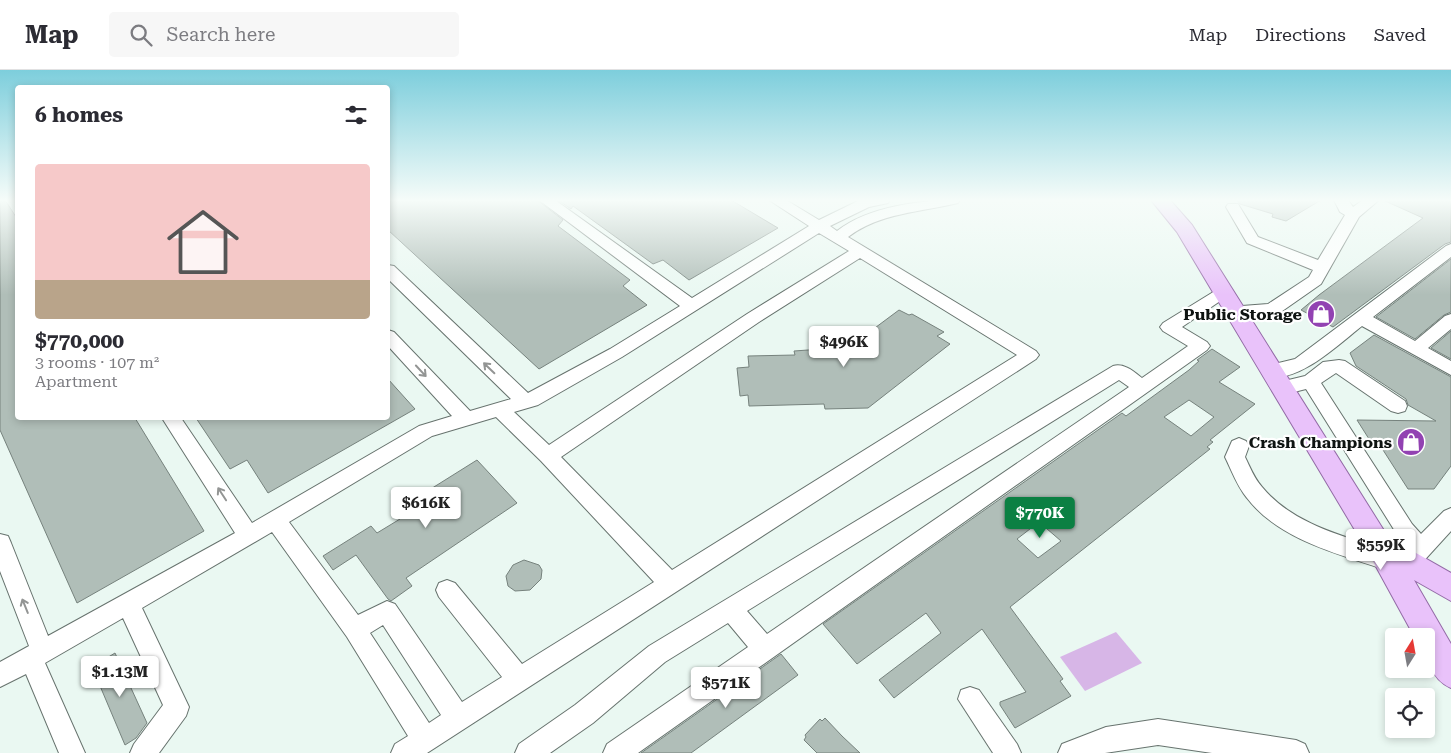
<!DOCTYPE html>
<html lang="en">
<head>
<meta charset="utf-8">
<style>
	body { margin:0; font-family:"Roboto Serif",serif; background:#f7f7f7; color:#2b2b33; height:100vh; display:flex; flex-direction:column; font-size:19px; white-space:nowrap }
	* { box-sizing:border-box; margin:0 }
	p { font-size:16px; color:#7c7c81 }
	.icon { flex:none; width:28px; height:28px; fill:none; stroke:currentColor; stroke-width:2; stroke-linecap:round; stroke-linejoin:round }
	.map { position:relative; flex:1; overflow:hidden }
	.details { position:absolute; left:15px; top:15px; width:375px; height:335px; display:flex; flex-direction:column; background:#fff; border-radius:5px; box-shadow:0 2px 8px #0003 }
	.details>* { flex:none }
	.needle { width:32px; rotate:11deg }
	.buttons { position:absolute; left:1385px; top:558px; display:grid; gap:10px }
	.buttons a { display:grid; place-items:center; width:50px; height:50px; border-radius:5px; background:#fff; box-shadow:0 2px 8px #0003; font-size:25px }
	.price { position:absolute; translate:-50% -42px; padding:0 11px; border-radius:5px; background:#fff; color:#222; font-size:16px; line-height:32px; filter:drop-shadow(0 1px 2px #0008) }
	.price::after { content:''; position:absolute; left:50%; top:30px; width:15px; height:11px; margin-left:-8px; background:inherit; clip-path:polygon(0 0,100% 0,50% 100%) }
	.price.selected { background:#0b8043; color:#fff }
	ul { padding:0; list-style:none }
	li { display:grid; align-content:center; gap:10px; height:265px; padding:0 20px }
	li+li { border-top:1px solid #e1e1e2 }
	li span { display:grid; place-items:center; height:155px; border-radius:5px; color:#555 }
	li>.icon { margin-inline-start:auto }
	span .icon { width:90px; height:90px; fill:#fffc; stroke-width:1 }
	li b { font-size:21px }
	h2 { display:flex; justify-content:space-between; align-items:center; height:60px; padding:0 20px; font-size:21px }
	header { display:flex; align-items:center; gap:30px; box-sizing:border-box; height:70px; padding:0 25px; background:#fff; border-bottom:1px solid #e1e1e2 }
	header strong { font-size:24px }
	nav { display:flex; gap:28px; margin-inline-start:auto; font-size:18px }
	.search { width:350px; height:45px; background:#f7f7f7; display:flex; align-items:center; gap:12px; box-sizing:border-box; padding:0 18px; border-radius:5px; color:#7c7c81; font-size:19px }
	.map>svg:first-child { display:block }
	.green { fill:#d7b6e7 }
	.building { fill:#b0beb8; stroke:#76827d; fill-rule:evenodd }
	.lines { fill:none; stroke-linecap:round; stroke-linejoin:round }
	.minor-casing { stroke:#67736e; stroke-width:2 }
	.major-casing { stroke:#936ba6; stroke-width:2 }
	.minor { fill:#fff; fill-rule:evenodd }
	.major { fill:#e9c2fa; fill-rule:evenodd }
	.oneway { stroke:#939594 }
	.labels { text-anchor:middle; stroke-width:4.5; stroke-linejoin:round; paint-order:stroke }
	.poi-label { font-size:16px; font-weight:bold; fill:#0e1311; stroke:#fff; text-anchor:end }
</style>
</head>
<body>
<header>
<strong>Map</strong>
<div class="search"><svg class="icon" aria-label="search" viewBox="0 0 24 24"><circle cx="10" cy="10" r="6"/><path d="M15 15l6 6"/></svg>Search here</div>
<nav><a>Map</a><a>Directions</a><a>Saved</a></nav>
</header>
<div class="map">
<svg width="1451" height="683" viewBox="0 0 1451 683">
	<rect width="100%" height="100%" fill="#eaf8f2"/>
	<polygon class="green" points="1116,562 1142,593 1085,621 1060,587"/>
	<g class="building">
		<polygon points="0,130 5,130 18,150 18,348 135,348 204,461 77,533 0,360"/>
		<polygon points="388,130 537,130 563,150 558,156 630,210 623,216 647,235 539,299 388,160"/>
		<polygon points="558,130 731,130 778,158 689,210 663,190 653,194 573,136 571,139"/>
		<polygon points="1237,130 1321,130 1286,151 1272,147 1273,144 1240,134"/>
		<polygon points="1383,130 1451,130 1451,172 1445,174 1333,257 1301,240 1319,225 1423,148"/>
		<polygon points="1451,189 1451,242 1444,245 1415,269 1376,247"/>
		<polygon points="899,240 909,245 912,244 944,262 937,266 950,274 868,338 825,339 824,334 749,336 748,325 740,326 737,298 749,297 748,286 795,285 794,281 836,278 851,269 856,272"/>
		<polygon points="1451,261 1451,289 1431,278"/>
		<polygon points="1374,265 1451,307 1451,396 1434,419 1408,419 1376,369 1369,369 1357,350 1436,351 1408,335 1406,329 1356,296 1350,283"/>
		<path d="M1212,279L1240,297L1219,312L1255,334L1210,370L1213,372L1207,377L1210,379L1010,537L1063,609L1060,611L1071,626L1015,658L1000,635V632L1026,622L982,559L894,628L879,610L941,563L926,543L857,594L823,554L1122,343L1126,346L1189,300L1199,291L1197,290ZM1189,330L1214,347L1191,366L1164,347ZM1039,452L1061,471L1038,488L1017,469Z"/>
		<polygon points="388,309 415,339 268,423 247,390 230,399 196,348 388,348"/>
		<polygon points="477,390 517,433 406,508 412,516 391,531 388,529 356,485 333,500 323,486 371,456 377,463 400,449 394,442"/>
		<polygon points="524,490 539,495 542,500 541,509 530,520 515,521 508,516 506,506 513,495"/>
		<polygon points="115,583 147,653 136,668 125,675 92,597"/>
		<polygon points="781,584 798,605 691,683 641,683"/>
		<polygon points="825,648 842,666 860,683 817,683 804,670 806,667 805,665 820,649 822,651"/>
	</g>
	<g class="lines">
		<defs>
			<g id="minor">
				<path d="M539,130H555L692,228L809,156L769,130H786L819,150L860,130H890L888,133L869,137L830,156L837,161C869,136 921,130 960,130L958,133C921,142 879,143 848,167L1036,281L1039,285L1036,289L427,683H391L395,674L408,666L347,567L272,462L142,538L189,637L186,646L159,683H130L134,674L163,635L123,548L45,593L85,683H59L26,604L0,617V592L29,576L0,501V464L8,466L11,473L48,566L235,463L162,348H181L252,453L419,356L452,346L388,276V260L394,262L470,341L511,329L388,209V195L394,196L528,323L610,279L680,236ZM819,163L849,181L747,244L549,375L514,342L538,335L622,287ZM860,188L1017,285L672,500L561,387L759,252ZM496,347L541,391L654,512L522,594L455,513L447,510L439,513L436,520L439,527L502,607L462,632L395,534L387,531L358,545L289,452L432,366ZM383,555L441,645L429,653L370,563Z"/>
				<polygon points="1334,130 1348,130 1353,137 1363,130 1379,130 1359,147 1321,214 1278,244 1235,247 1229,245 1227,241 1229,237 1268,234 1309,207 1313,200 1247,173 1226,137 1228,134 1238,134 1258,167 1318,190 1345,145 1340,142"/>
				<path d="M1451,174V187L1373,247L1415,271L1445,246L1451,244V259L1428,278L1451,291V305L1362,256C1339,274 1297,315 1266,306L1263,301L1266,296L1295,289L1446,176Z"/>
				<path d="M1223,216L1229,217L1231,221L1229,225L1182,257L1207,272L1210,276L1207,280L638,683H603L607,674L748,577L728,553L665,592L593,653L550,683H515L519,674L575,635L649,576L1113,296C1124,293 1133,301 1142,308L1188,276L1163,261L1160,257L1163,253ZM1119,310L1129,317L767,564L747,541Z"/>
				<polygon points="1339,290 1345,291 1405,331 1407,336 1405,341 1398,343 1391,341 1336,303 1321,313 1412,454 1421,464 1444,441 1451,438 1451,461 1420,495 1412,497 1404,495 1401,488 1407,478 1398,466 1306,319 1282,325 1276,323 1273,318 1276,313 1305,306 1323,292"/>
				<path d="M1239,368L1246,371L1249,376L1245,387C1250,397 1254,408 1262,417C1294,456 1348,467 1394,483L1397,490L1394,497L1386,500C1339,484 1279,470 1247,428C1237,416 1232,401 1225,387L1232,371Z"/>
				<polygon points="970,617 979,620 1017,674 1021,683 993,683 958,629 961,620"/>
				<polygon points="1158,649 1296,670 1305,674 1309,683 1212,683 1158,675 1105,683 1058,683 1062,674 1106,657"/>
			</g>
			<path id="major" d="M1151,130H1170L1192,155L1388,467L1451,503V531L1414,510L1451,574V618C1430,609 1426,587 1426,566H1414L1368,482L1177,162Z"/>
		</defs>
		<use href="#minor" class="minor-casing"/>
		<use href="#major" class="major-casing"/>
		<use href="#minor" class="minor"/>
		<use href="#major" class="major"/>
	</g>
	<defs><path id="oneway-shaft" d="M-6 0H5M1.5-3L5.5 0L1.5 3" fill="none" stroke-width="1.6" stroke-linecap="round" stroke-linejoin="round" transform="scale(1.25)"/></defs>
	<g class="oneway">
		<use href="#oneway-shaft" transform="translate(489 298) rotate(-136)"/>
		<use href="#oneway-shaft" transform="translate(421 301) rotate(47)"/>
		<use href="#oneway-shaft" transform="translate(222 424) rotate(-123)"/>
		<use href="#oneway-shaft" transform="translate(25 536) rotate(-112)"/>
	</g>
	<linearGradient id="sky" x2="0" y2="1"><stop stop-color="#7dcedc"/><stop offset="0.58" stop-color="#f6fcf9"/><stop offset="1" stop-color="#f6fcf9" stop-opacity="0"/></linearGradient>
	<rect width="1451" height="225" fill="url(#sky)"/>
	<defs>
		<symbol id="shop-disc" viewBox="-11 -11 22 22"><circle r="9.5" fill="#9242b2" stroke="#fff"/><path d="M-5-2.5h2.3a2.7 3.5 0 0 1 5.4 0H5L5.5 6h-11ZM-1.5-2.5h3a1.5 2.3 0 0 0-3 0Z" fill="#fff"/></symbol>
	</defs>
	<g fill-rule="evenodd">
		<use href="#shop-disc" x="1305" y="228" width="32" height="32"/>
		<use href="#shop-disc" x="1395" y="356" width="32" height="32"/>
	</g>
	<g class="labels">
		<g class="poi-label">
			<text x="1302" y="250">Public Storage</text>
			<text x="1392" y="378">Crash Champions</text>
		</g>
	</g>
</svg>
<div class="buttons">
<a><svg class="needle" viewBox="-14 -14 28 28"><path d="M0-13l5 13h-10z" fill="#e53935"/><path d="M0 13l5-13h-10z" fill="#7c7c81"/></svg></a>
<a><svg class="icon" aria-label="locate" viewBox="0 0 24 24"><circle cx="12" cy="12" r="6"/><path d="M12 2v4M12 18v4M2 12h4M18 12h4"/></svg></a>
</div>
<b class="price" style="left:844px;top:298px">$496K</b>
<b class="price" style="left:426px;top:459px">$616K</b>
<b class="price selected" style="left:1040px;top:469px">$770K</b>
<b class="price" style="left:1381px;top:501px">$559K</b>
<b class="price" style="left:120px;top:628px">$1.13M</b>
<b class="price" style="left:726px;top:639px">$571K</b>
<section class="details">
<h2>6 homes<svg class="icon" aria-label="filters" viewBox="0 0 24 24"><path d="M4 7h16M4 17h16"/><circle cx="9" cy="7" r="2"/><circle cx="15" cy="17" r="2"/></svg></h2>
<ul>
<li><span style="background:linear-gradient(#f6c9c9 75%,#b9a48a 0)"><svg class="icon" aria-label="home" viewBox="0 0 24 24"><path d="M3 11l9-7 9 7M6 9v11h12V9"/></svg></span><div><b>$770,000</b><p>3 rooms · 107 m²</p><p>Apartment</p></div></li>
</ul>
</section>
</div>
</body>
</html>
